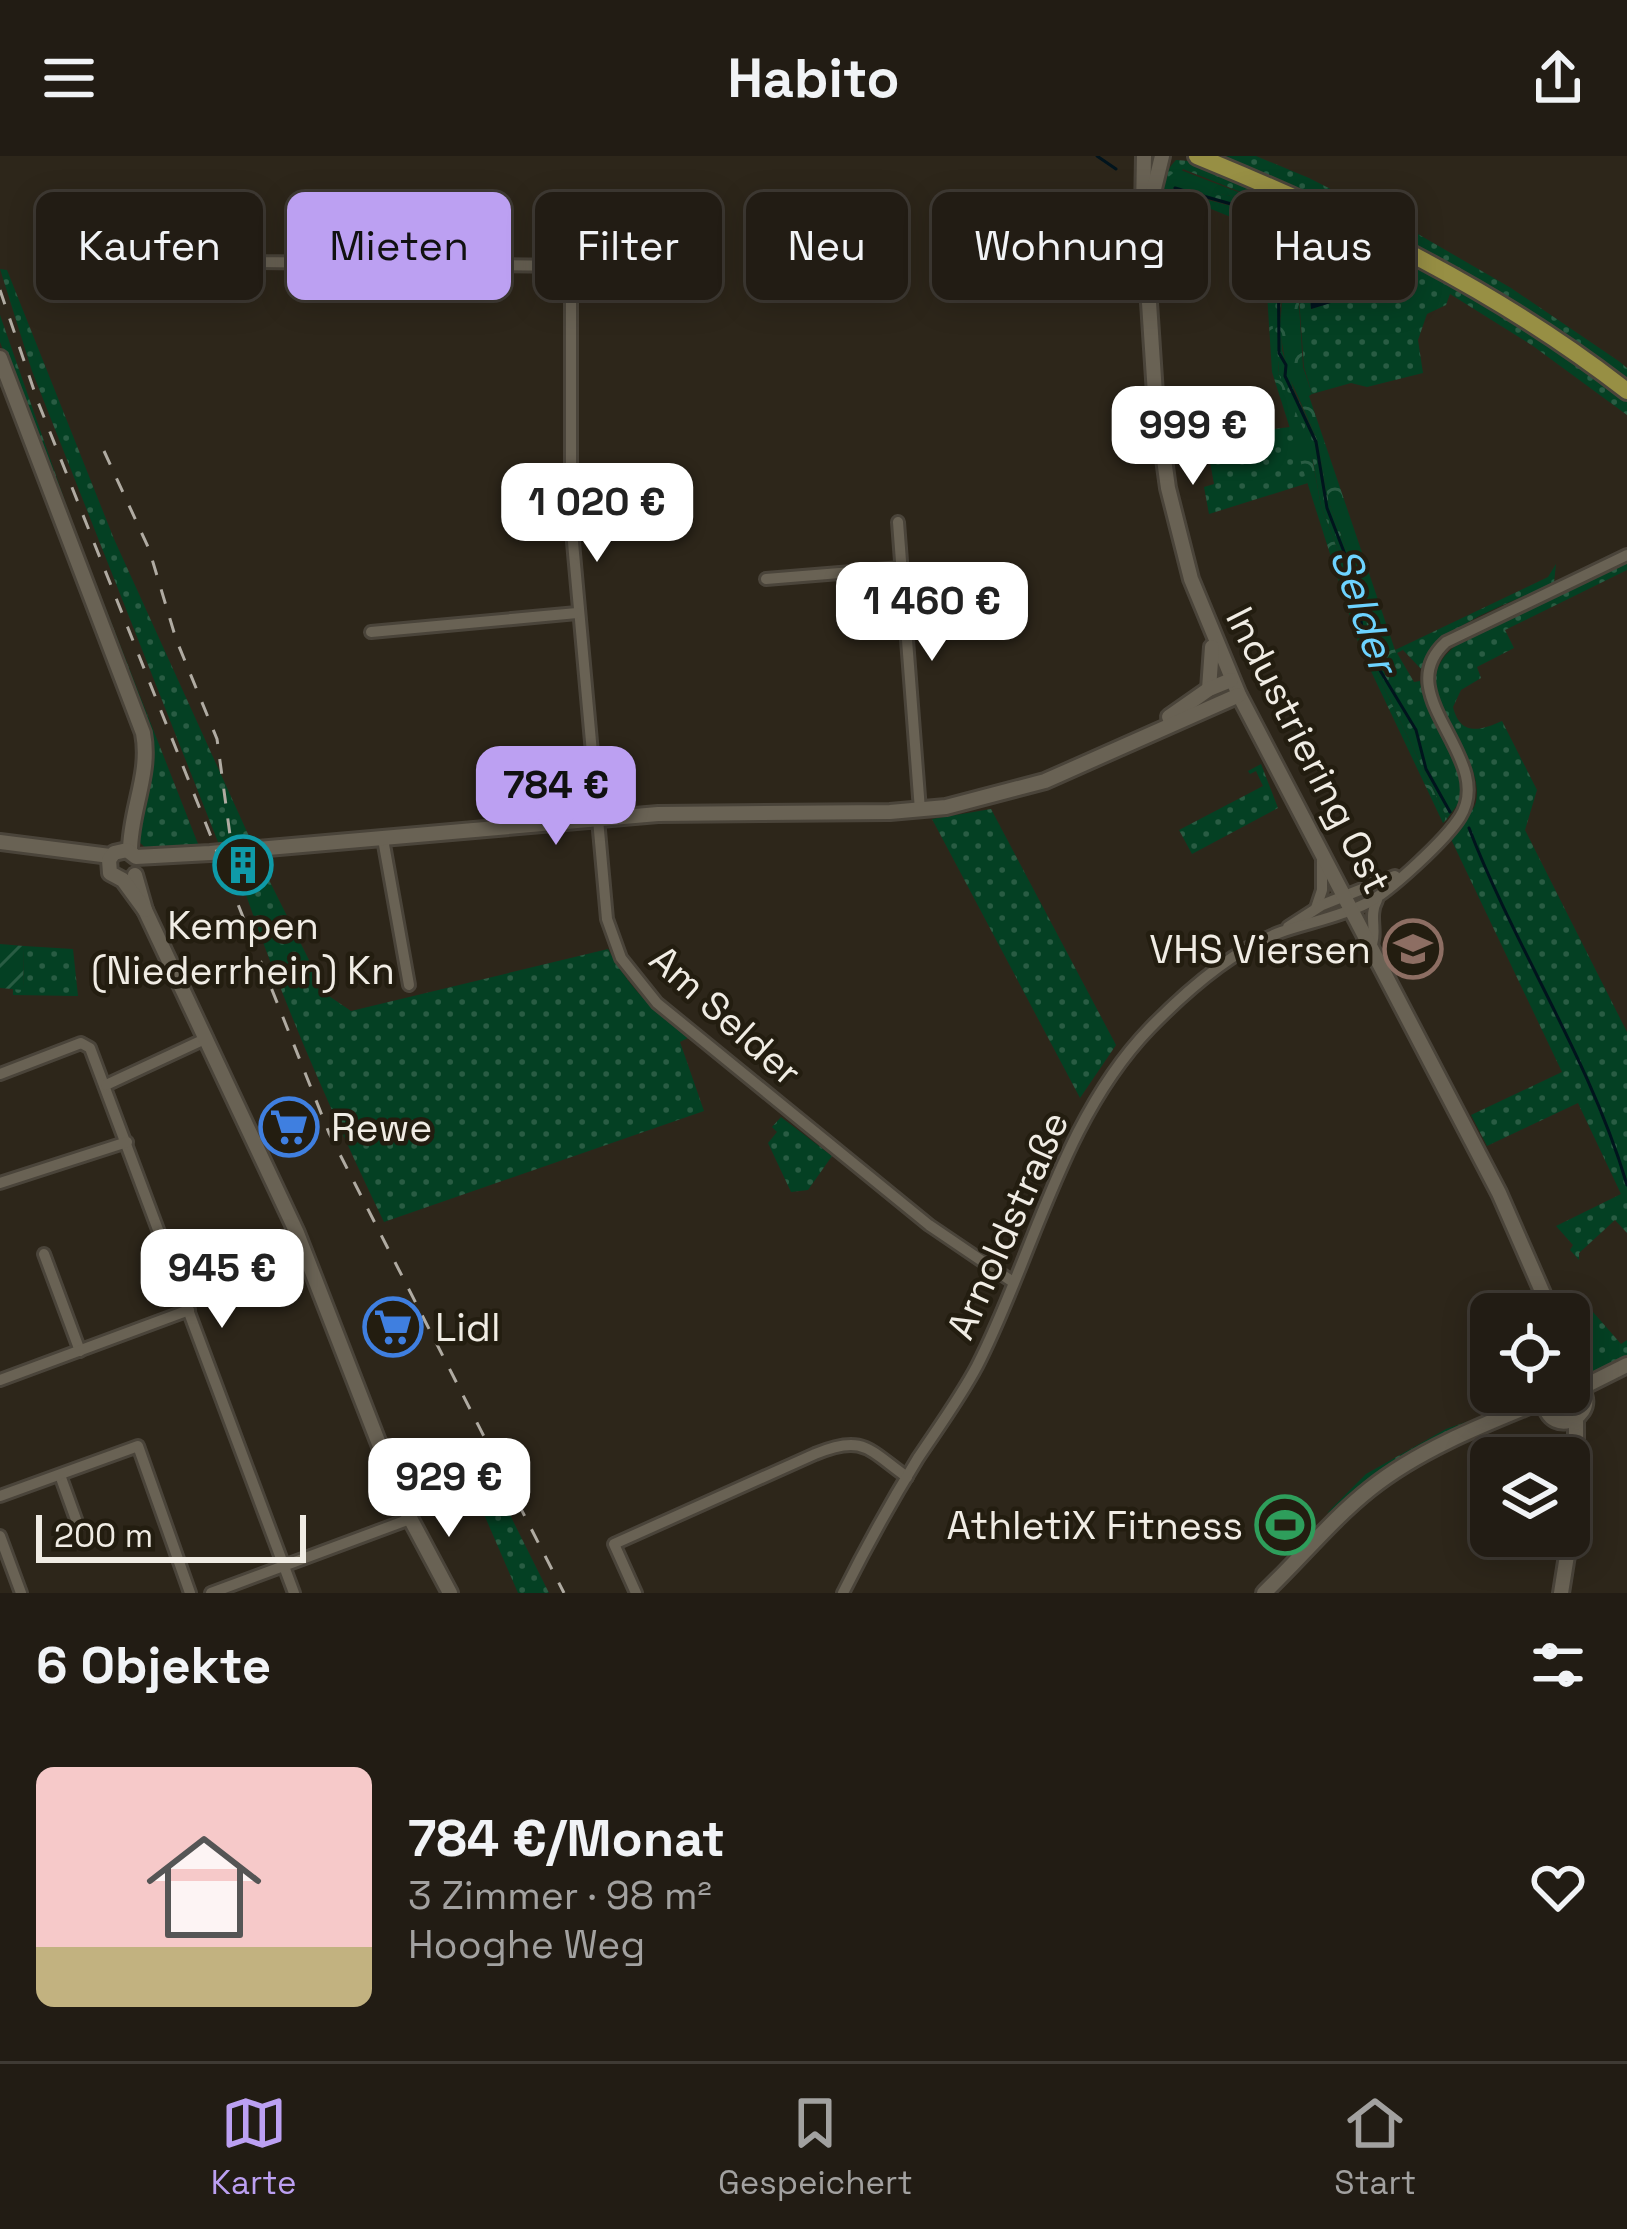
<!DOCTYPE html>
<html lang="de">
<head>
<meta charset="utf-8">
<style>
	body { margin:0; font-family:"Space Grotesk",sans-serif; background:#2e2922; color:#f1f3f6; height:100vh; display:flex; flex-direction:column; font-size:45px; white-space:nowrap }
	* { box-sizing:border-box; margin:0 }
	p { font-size:39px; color:#a2a1a0 }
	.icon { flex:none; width:66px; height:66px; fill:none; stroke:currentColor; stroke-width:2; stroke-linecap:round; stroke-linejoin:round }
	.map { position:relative; height:1437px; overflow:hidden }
	.sheet { display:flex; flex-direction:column; background:#221c14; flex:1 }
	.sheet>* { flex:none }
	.hud { position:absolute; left:36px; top:36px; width:1557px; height:108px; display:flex; gap:24px }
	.fabs { position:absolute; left:1470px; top:1137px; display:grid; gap:24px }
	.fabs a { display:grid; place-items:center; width:120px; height:120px; border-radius:18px; background:#221c14; box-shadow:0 6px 30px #0003,0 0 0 3px #3f3a34; font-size:60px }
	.scale { position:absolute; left:36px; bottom:30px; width:270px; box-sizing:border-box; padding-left:12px; border:6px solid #f0ece4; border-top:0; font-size:33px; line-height:42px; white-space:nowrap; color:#f0ece4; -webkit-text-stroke:9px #231d10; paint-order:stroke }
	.price { position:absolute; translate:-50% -102px; padding:0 27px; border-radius:24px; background:#fff; color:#222; font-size:39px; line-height:78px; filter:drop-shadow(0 3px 6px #0008) }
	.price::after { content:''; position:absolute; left:50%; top:72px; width:36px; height:27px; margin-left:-18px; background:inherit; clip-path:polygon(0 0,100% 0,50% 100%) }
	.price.selected { background:#bca0f2; color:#111 }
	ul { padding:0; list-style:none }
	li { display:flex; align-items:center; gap:36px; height:300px; padding:0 36px }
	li+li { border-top:3px solid #3f3a34 }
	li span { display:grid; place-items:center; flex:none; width:336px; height:240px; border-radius:18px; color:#555 }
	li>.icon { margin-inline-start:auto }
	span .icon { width:144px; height:144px; fill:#fffc; stroke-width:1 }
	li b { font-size:51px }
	h2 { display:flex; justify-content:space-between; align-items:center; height:144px; padding:0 36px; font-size:51px }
	.chip { padding:0 42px; border-radius:18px; background:#221c14; box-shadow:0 6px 30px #0003,0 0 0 3px #3f3a34; font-size:42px; line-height:108px }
	.chip.selected { background:#bca0f2; color:#111 }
	header { display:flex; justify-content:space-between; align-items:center; height:156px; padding:0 36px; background:#221c14; font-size:54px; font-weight:700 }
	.tabs { display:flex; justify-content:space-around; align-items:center; height:168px; border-top:3px solid #3f3a34; background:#221c14; font-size:33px; color:#a2a1a0 }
	.tabs a { display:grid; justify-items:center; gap:6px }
	.tabs .selected { color:#bca0f2 }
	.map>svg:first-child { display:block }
	.grass { fill:url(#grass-dots); fill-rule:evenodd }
	.forest { fill:url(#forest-crowns) }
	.garden { fill:url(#garden-furrows) }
	.water { fill:#01141d }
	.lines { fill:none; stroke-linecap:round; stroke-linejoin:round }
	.stream { stroke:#01141d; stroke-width:3 }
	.street-casing { stroke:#4a443a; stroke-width:16 }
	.secondary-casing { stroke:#4a443a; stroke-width:20 }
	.primary-casing { stroke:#4a443a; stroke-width:22 }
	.street { stroke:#696254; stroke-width:10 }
	.secondary { stroke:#696254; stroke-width:14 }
	.primary { stroke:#978f44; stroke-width:16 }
	.rail { stroke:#b0aba2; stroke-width:3; stroke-dasharray:15 15; stroke-linecap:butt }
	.labels { text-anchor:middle; stroke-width:9; stroke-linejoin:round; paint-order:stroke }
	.street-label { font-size:39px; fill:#f0ece4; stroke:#231d10 }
	.poi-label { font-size:39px; fill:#f0ece4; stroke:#231d10; text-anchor:end }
	.water-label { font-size:42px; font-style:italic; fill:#6dd3ff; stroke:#231d10 }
</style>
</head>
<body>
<header><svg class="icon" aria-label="menu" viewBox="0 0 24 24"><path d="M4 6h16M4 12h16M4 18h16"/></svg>Habito<svg class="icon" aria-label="share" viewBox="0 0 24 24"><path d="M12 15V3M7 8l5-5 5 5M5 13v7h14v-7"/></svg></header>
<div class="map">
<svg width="1627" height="1437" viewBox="0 0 1627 1437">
	<defs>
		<pattern id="grass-dots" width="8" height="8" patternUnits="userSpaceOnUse" patternTransform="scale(3)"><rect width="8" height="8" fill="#044023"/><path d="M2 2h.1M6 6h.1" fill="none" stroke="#295c43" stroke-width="1.8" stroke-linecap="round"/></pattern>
		<pattern id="forest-crowns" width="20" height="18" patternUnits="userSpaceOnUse" patternTransform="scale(3)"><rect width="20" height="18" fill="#044023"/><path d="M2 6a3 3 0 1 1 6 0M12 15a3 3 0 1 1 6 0" fill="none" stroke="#295c43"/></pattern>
		<pattern id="garden-furrows" width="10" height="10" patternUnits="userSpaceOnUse" patternTransform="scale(3)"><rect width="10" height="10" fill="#044023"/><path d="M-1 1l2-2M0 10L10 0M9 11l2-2" fill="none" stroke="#295c43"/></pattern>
	</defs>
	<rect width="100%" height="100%" fill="#2d261a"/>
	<g class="grass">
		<polygon points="1216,0 1256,0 1309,22 1411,74 1511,132 1620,206 1627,212 1627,228 1399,83"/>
		<path d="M1176,4L1190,5L1251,29L1453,124L1627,242V259L1533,190L1450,138L1446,149L1427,158L1418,184L1423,217L1367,231L1351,227L1312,238L1304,211L1293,57L1183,13L1173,30L1232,40L1261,50L1280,72L1284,112L1280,153L1282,194L1294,235L1317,283L1329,347L1355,415L1367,469L1396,497L1395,494L1548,421L1556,408L1554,427C1512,447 1438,468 1421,513L1403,494L1397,497L1414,526L1420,525C1423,557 1467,615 1463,637C1461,647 1452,655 1447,663L1356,473L1347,419L1321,350L1313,305L1278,217C1281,203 1273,193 1272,179C1270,141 1278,107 1269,70L1230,49L1165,30L1158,64V110C1148,78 1152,29 1176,4ZM1308,83L1311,84L1397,125L1311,153Z"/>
		<polygon points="0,113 7,114 114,383 253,689 220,691 32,215"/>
		<polygon points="0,159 75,374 200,693 151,697 134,681 151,604 143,558 0,186"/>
		<polygon points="1290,271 1308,327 1209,358 1204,331 1214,328 1210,306 1200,307 1196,283"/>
		<path d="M1627,406V414L1505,474L1514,492L1477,511L1481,522L1461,534L1453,551C1460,580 1480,575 1502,565L1537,634L1525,674L1627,876V1077L1615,1064L1579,1097V1104L1570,1094L1573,1089L1556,1070L1621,1038L1578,947L1487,990L1471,959L1562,916L1450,681C1459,668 1473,658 1476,646C1487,590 1392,532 1461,486Z"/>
		<polygon points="1261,608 1278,652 1192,698 1179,674 1263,630 1256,615 1250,618 1248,615"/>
		<polygon points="991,653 1116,889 1080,942 932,663"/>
		<path d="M253,700H257L326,838L351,855L608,793C628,831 654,855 688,882L680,886L704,955L384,1066C332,958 283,847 244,733L263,726Z"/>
		<polygon points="24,790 73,793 78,840 13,839 13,833 23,833"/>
		<polygon points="781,961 832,1000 808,1034 791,1036 768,987 777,976 772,971"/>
		<polygon points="1586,1148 1621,1188 1627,1184 1627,1201 1581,1226 1573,1221 1570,1213 1573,1211 1569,1202 1569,1158 1561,1158"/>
		<polygon points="1513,1236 1542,1236 1540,1241 1327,1357 1366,1318 1446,1273 1492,1257 1502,1251"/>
		<polygon points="503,1345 549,1437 518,1437 483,1356"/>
	</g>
	<path class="forest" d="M1178,13L1293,57L1303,211L1312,238L1309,240L1396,497L1381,505L1367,469L1355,415L1329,347L1317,283L1287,216L1280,175L1284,112L1280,72L1261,50L1232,40L1172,31L1175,36C1282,62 1274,54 1272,161C1272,180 1281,200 1278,217L1309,285L1321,350L1347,419L1356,473L1447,663L1443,667L1360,492L1272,216L1263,74L1164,34L1166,23Z"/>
	<polygon class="garden" points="0,788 24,790 23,834 0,832"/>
	<polygon class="water" points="1311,84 1397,126 1397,127 1311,153 1306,85"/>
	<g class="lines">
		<g class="stream">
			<polyline points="1097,0 1116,13"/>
			<polyline points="1175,32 1263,57 1278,77 1279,197 1286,209 1285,220 1316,286 1327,352 1353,419 1362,471 1378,511 1416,574 1426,613 1450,656"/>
			<path d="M1469,672C1516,794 1590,903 1627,1029"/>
		</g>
		<defs>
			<g id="street">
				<polyline points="109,86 126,95 259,106 571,110 571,364 607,763 621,802 657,847 929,1069 1013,1126"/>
				<polyline points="898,366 920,654"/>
				<polyline points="766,423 901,412"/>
				<polyline points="371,476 577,457"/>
				<polyline points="383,683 409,829"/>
				<polyline points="1316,752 1322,734 1322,700"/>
				<polyline points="1288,771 1322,749 1395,720"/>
				<path d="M1371,791C1378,775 1368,761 1377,744"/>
				<polyline points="0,918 81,887 90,892 294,1437"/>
				<polyline points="106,929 207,882"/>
				<polyline points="0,1027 127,986"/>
				<polyline points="44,1098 80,1195"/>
				<polyline points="0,1224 189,1154"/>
				<polyline points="60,1319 78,1369"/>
				<polyline points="0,1340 138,1290 190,1437"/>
				<polyline points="0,1380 21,1437"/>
				<polyline points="211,1437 410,1363"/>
				<path d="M636,1437L614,1388L815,1298C863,1278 868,1293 907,1321"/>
				<path d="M843,1437C866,1391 891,1346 918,1302C938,1272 960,1242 977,1210C1034,1099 1061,964 1150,872C1186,835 1232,794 1281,776C1310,766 1340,761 1367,747C1390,736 1447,682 1460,661C1497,602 1387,539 1446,486L1627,399"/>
			</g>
			<g id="secondary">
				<polyline points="1144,0 1143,55 1155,238 1168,332 1191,423 1239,539 1499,1037 1552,1158"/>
				<polyline points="1149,53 1162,0"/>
				<path d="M0,202L143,577C151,618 130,654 130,695"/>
				<polyline points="1209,533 1212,491"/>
				<polyline points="1169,561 1209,533 1231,524"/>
				<polyline points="0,686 110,700"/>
				<polyline points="135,719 145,754 297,1077 402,1347 450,1437"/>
				<polyline points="145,754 123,724 110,717 109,704 114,697 127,694 136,701 210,697 658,658 890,656 946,651 1045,625 1239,539"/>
				<polyline points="1581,1232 1627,1209"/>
				<path d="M1544,1241C1547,1293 1616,1250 1569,1225"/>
				<path d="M1264,1437C1300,1403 1331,1364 1370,1333C1420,1293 1485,1268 1544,1244"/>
				<polyline points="1561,1437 1576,1343 1576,1262"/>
			</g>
			<path id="primary" d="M1197,0C1351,63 1496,133 1627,235"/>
		</defs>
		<use href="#street" class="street-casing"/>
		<use href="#secondary" class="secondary-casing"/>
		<use href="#primary" class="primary-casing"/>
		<use href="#street" class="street"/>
		<use href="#secondary" class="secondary"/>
		<use href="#primary" class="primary"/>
		<g class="rail">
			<polyline points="0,134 38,246 329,977 564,1437"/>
			<polyline points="104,295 149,393 176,483 217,583 235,716"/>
		</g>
	</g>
	<defs>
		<symbol id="building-ring" viewBox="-11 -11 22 22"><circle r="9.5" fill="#231d10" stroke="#0f9aa8" stroke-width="1.5"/><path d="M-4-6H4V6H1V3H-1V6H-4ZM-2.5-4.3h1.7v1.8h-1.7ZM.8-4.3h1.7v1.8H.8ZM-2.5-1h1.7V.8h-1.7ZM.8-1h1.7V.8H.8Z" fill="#0f9aa8"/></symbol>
		<symbol id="university-ring" viewBox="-11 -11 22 22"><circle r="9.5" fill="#231d10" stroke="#8d6e63" stroke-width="1.5"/><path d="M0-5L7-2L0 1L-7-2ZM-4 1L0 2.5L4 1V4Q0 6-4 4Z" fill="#8d6e63"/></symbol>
		<symbol id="supermarket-ring" viewBox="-11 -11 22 22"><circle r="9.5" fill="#231d10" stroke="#3f7fe0" stroke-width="1.5"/><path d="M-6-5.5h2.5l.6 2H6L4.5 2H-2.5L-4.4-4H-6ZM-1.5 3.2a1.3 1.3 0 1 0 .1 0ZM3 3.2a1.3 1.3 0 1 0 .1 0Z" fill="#3f7fe0"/></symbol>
		<symbol id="stadium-ring" viewBox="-11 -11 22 22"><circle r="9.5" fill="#231d10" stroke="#2e9e5b" stroke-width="1.5"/><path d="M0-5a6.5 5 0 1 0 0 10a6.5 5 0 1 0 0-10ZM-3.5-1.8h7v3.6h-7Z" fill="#2e9e5b"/></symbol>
	</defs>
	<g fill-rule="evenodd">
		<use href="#building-ring" x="210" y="676" width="66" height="66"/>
		<use href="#university-ring" x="1380" y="760" width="66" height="66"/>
		<use href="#supermarket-ring" x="256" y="938" width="66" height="66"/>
		<use href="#supermarket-ring" x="360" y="1138" width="66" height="66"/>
		<use href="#stadium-ring" x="1252" y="1336" width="66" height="66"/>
	</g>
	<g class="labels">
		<g class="street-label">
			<text transform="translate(1309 594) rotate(63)" y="14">Industriering Ost</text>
			<text transform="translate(726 859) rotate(42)" y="14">Am Selder</text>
			<text transform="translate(1007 1069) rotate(-66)" y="14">Arnoldstraße</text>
		</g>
		<g class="poi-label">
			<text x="243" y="783" text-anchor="middle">Kempen<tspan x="243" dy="45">(Niederrhein) Kn</tspan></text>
			<text x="1371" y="807">VHS Viersen</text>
			<text x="331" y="985" text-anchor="start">Rewe</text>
			<text x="435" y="1185" text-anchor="start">Lidl</text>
			<text x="1243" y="1383">AthletiX Fitness</text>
		</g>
		<g class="water-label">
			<text transform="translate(1365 454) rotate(71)" y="15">Selder</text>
		</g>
	</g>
</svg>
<div class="fabs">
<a><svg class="icon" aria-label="locate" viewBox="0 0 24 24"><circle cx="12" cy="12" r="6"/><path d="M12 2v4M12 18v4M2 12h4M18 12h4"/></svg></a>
<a><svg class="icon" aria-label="layers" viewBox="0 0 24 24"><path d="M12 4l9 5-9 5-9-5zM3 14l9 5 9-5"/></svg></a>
</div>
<div class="scale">200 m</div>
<b class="price" style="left:1193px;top:332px">999 €</b>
<b class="price" style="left:597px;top:409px">1 020 €</b>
<b class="price" style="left:932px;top:508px">1 460 €</b>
<b class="price selected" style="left:556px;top:692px">784 €</b>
<b class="price" style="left:222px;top:1175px">945 €</b>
<b class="price" style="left:449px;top:1384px">929 €</b>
<div class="hud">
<a class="chip">Kaufen</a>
<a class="chip selected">Mieten</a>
<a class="chip">Filter</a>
<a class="chip">Neu</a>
<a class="chip">Wohnung</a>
<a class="chip">Haus</a>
</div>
</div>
<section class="sheet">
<h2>6 Objekte<svg class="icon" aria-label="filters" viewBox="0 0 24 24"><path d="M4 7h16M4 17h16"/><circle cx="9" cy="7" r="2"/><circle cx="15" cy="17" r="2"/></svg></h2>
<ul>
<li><span style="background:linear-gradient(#f6c9c9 75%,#c2b280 0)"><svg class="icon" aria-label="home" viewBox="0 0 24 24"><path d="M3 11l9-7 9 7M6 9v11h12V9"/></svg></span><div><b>784 €/Monat</b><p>3 Zimmer · 98 m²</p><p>Hooghe Weg</p></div><svg class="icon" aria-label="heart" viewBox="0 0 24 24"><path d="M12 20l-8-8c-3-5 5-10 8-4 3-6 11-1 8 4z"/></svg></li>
</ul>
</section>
<nav class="tabs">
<a class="selected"><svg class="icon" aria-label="map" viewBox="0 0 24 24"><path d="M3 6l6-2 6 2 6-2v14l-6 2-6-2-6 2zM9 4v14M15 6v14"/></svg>Karte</a>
<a><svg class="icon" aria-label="saved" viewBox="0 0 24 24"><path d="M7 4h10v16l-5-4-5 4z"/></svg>Gespeichert</a>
<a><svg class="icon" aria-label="home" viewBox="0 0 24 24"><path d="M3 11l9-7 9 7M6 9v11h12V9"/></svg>Start</a>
</nav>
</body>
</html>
